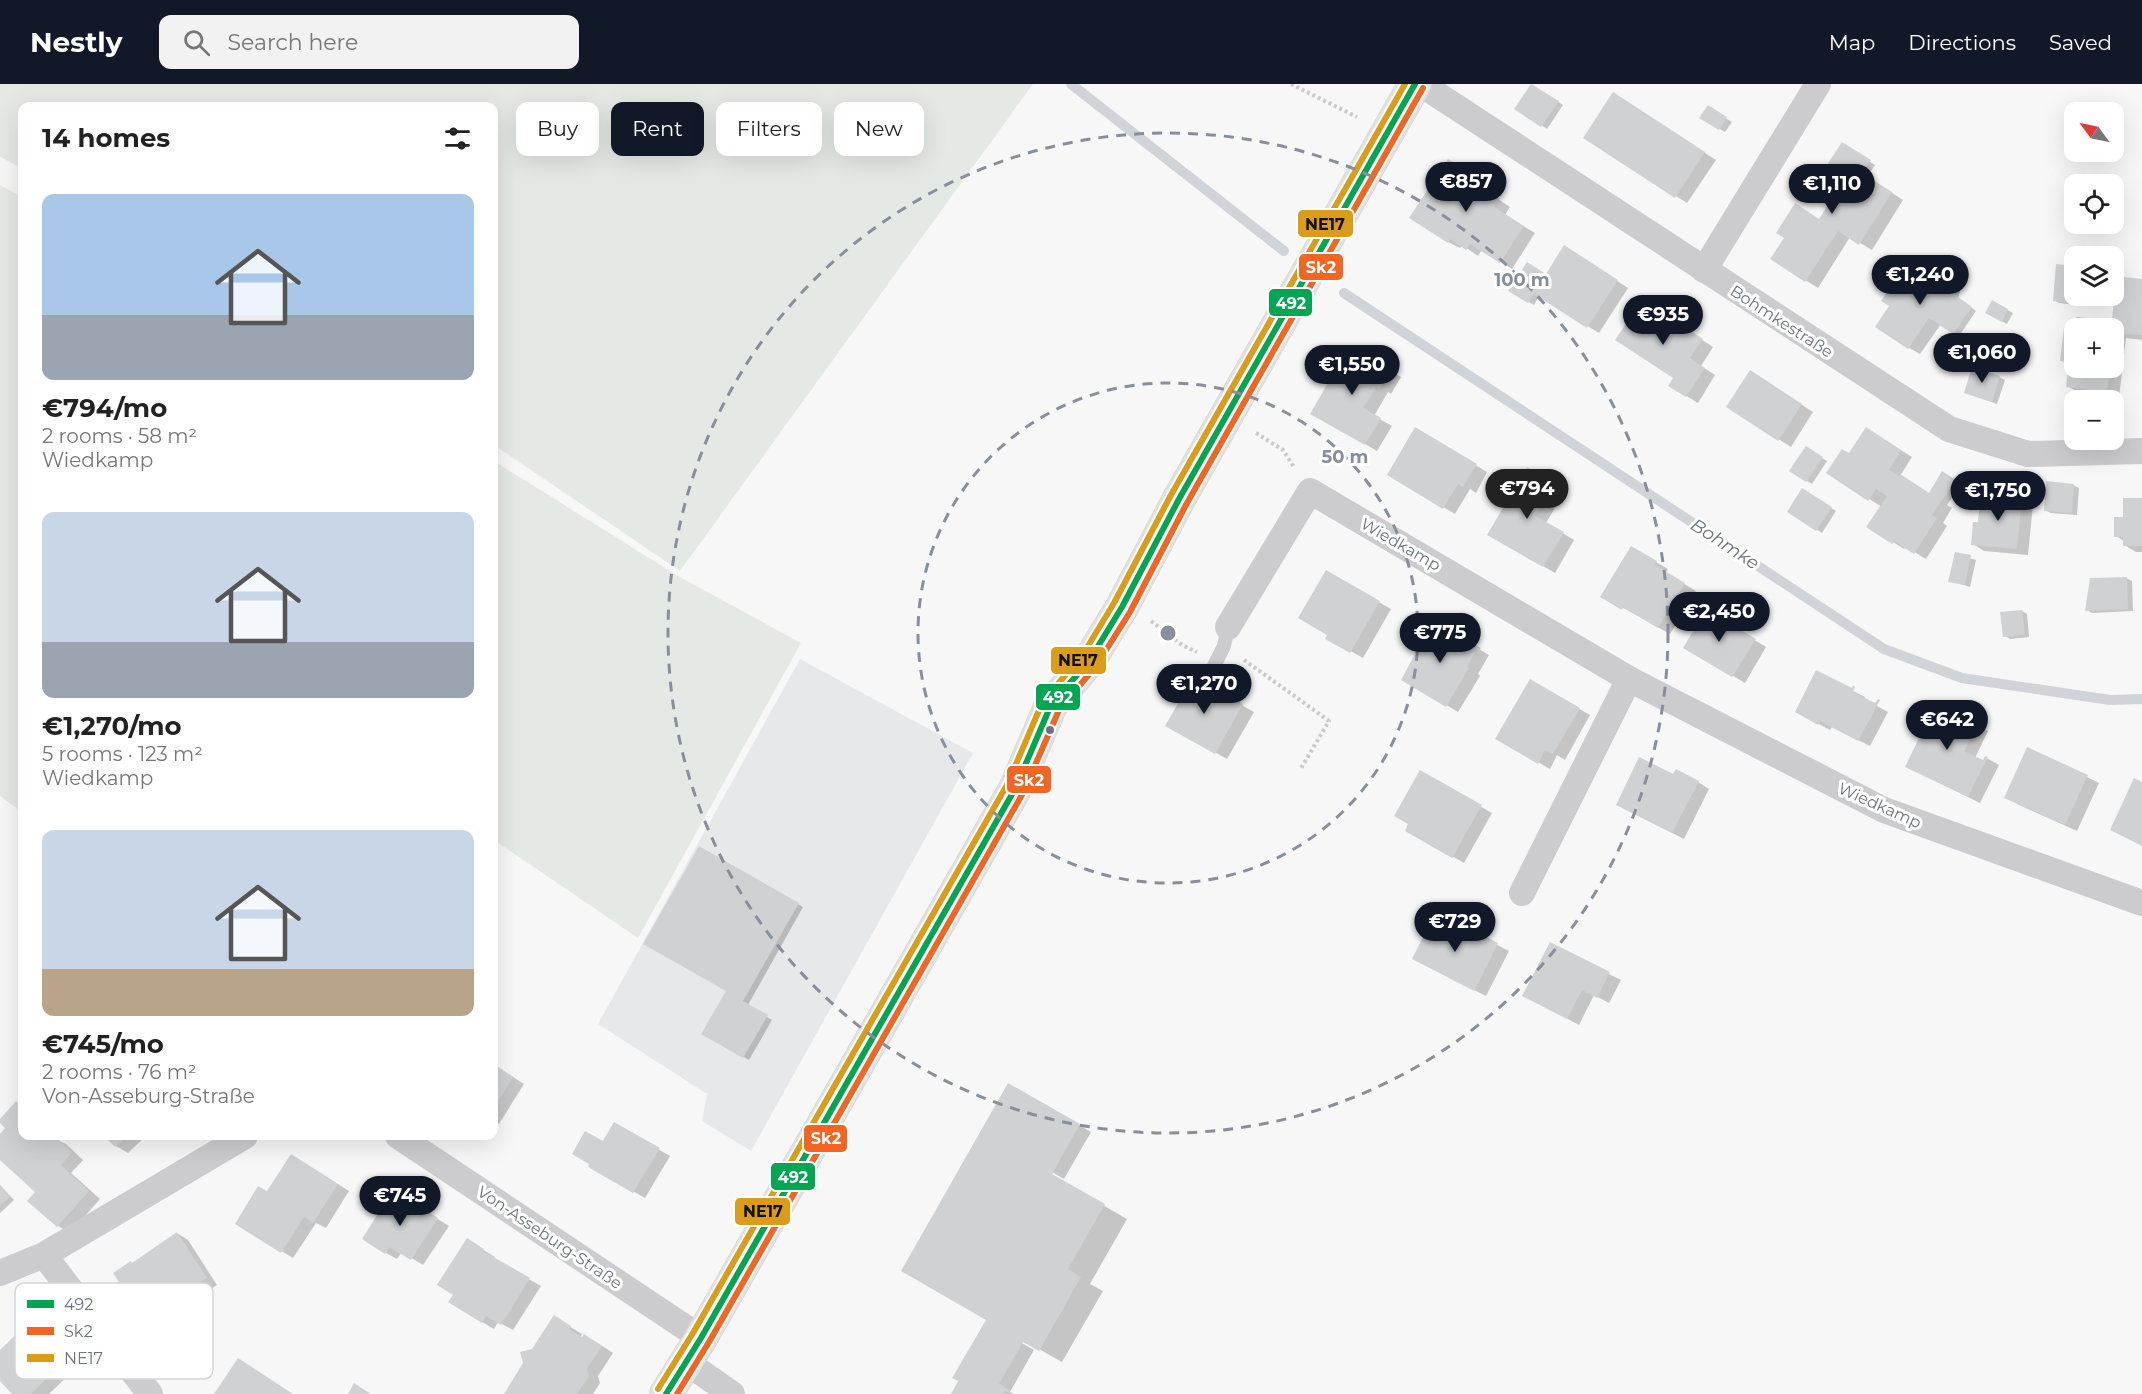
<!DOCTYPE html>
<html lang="en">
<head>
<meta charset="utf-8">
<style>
	body { margin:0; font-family:Montserrat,sans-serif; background:#f2f2f2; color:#222; height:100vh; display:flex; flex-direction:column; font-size:22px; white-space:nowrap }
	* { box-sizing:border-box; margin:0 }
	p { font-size:20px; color:#767676 }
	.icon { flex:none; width:33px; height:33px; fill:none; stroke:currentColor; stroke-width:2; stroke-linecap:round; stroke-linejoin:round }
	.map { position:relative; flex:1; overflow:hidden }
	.side { position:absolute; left:18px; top:18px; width:480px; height:1038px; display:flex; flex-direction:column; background:#fff; border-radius:12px; box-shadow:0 6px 24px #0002 }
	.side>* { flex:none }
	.hud { position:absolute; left:516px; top:18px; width:570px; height:54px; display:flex; gap:12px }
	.needle { width:39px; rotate:303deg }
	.controls { position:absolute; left:2064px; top:18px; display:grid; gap:12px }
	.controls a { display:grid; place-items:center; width:60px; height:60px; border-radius:12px; background:#fff; box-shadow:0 6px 24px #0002; font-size:30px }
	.price { position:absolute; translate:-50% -51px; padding:0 14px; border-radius:21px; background:#111827; color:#fff; font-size:20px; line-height:39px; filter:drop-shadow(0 2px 3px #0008) }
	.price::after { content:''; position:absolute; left:50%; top:36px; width:18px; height:14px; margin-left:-9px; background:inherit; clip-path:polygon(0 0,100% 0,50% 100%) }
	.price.current { background:#222; color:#fff }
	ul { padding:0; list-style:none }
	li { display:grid; align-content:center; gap:12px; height:318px; padding:0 24px }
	li span { display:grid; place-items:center; height:186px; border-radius:12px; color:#555 }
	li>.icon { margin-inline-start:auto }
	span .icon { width:108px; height:108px; fill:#fffc; stroke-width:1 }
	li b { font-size:26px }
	h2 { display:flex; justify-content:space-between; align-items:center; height:72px; padding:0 24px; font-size:26px }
	.pill { padding:0 21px; border-radius:12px; background:#fff; box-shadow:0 6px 24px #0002; font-size:21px; line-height:54px }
	.pill.current { background:#111827; color:#fff }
	header { display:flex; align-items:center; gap:36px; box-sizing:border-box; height:84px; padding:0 30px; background:#111827; color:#fff }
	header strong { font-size:28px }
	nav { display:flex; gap:33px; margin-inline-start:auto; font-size:21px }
	.search { width:420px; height:54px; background:#f2f2f2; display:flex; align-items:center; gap:15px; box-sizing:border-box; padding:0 21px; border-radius:12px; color:#767676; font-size:22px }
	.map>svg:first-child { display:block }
	.built { fill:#e7e8e9 }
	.green { fill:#e5e9e5 }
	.shadow { fill:#0003 }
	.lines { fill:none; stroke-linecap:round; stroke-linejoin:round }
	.stream { stroke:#d0d4d9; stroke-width:10 }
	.building { fill:#d0d1d2 }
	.secondary-casing { stroke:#d4d5d5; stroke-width:34 }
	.path { stroke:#c9cacb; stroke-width:4; stroke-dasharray:3 3; stroke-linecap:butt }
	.service { stroke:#ccccce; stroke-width:14 }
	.minor { stroke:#ccccce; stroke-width:26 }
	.secondary { stroke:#e0e0e1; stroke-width:33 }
	.bus-1-casing { stroke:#fff; stroke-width:10 }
	.bus-2-casing { stroke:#fff; stroke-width:10 }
	.bus-3-casing { stroke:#fff; stroke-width:10 }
	.bus-1 { stroke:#00a651; stroke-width:6 }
	.bus-2 { stroke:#f26522; stroke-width:6 }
	.bus-3 { stroke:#db9c1a; stroke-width:6 }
	.ring { fill:none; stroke:#888f9c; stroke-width:3; stroke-dasharray:10 8 }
	.bus-dot { fill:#6b7384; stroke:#fff; stroke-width:2 }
	.labels { text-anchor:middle; stroke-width:6; stroke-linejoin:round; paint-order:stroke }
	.street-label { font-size:16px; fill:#6b7384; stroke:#fff }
	.water-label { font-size:18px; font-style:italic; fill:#67737f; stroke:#fff }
	.key { fill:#fff; stroke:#d3d5da; stroke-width:1.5 }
	.key-label { font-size:16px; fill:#6b7384 }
	.centre { fill:#888f9c; stroke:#fff; stroke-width:3 }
	.ring-label { font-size:18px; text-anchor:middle; font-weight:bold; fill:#888f9c; stroke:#fff; stroke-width:6; stroke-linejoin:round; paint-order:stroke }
	.line-badge { stroke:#fff; stroke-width:2 }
	.badge-label { font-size:16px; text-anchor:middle; font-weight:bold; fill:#fff }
	.pale-badge-label { font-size:16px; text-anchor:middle; font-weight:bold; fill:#111 }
</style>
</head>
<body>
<header>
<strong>Nestly</strong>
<div class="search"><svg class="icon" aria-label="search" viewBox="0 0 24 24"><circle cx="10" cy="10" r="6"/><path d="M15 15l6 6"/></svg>Search here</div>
<nav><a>Map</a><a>Directions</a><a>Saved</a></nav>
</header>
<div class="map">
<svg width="2142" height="1310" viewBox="0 0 2142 1310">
	<rect width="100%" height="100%" fill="#f7f7f7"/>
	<polygon class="built" points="800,575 973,669 751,1067 702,1037 707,1010 598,940"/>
	<g class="green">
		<polygon points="0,0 1033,0 680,487 494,361 494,22 22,22 22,84 0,73"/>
		<polygon points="0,101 22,113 22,728 0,712"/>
		<polygon points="494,377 678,492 801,559 638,854 494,756"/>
	</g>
	<g class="shadow">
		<polygon points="1532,1 1563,21 1547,45 1516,24"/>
		<polygon points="1624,17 1716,76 1687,119 1585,54"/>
		<polygon points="1708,23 1732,38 1725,48 1701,34"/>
		<polygon points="1842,60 1875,81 1867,93 1903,116 1872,166 1850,153 1818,204 1772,175 1820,136 1844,98"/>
		<polygon points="1460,84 1498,109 1495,113 1510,123 1505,131 1535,149 1512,185 1482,166 1478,172 1462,161 1460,164 1448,158"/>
		<polygon points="1576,170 1628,204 1599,249 1539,212 1534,221 1511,207 1546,192"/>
		<polygon points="2058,182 2074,184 2074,212 2085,212 2084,222 2059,219 2054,216"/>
		<polygon points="1943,191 1961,204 1958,214 1976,227 1959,252 1941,240 1920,270 1909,264 1918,198"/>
		<polygon points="2142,196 2142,256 2126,254 2119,314 2079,309 2068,302 2070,282 2061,276 2065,244 2074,245 2074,284 2114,284 2114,244 2076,244 2077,234 2113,238"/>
		<polygon points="1992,218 2013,229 2007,240 1987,229"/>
		<polygon points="1653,224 1713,263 1701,282 1715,291 1698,319 1670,302 1675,294"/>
		<polygon points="1350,263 1401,293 1391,310 1388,308 1374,332 1392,342 1377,367 1312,329"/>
		<polygon points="1999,293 2005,296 1997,320 1966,309"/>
		<polygon points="1762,295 1813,328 1791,363 1728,323"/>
		<polygon points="1415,345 1487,388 1476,409 1470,405 1455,430 1389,390"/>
		<polygon points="1878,352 1912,373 1900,392 1930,410 1943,389 1961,400 1947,421 1952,424 1943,439 1947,442 1926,475 1906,463 1904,465 1893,458 1882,423 1828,389 1850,371"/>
		<polygon points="1806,364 1827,377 1812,400 1791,387"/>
		<polygon points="1527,385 1565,407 1546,439 1574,456 1555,489 1489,450"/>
		<polygon points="2073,401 2079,404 2077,431 2051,429 2045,426"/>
		<polygon points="1803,406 1836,427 1822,449 1789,427"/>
		<polygon points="2021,415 2033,421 2028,471 1984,467 1973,460 1979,440"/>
		<polygon points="2142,416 2142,515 2142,468 2136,468 2124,461 2124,457 2116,452 2124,435"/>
		<polygon points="1632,464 1668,485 1666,489 1696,507 1670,550 1602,512"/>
		<polygon points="1956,470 1976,476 1970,503 1950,497"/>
		<polygon points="1326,488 1391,525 1363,574 1327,554"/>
		<polygon points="2126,494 2132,497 2133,527 2092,529 2087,526"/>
		<polygon points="1706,527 1766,563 1745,599 1685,563"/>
		<polygon points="2022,527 2027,530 2029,553 2010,555 2005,552"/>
		<polygon points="1434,539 1489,571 1478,590 1480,592 1458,628 1403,595"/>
		<polygon points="1194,594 1254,628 1227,675 1167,641"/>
		<polygon points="1530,597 1590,631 1565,676 1557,671 1550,685 1497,655"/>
		<polygon points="1853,607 1865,613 1864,615 1888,628 1870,662 1832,643 1830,646 1808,634"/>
		<polygon points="1977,641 1988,647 1975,674 1983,678 1985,673 1999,681 1980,719 1919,689"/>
		<polygon points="1421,689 1492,729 1464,779 1407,746"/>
		<polygon points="1674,692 1698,698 1709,705 1684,755 1629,727"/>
		<polygon points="2087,693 2099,699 2077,747 2017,720"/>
		<polygon points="699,764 803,823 748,921 772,936 749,976 703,949 728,906"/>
		<polygon points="1465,844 1509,867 1486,912 1425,881 1462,849"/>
		<polygon points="1609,890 1621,896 1609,919 1594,911 1579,941 1536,918"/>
		<polygon points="494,981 524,1000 499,1040 494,1037"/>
		<polygon points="1009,1001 1091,1048 1064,1095 998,1057 997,1060 1127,1135 1090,1200 1103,1207 1062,1278 1021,1255 1020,1258 1034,1266 1010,1308 1014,1310 952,1310 960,1297 954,1293 988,1236 903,1187"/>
		<polygon points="16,1019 22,1022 22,1052 48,1052 66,1060 83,1076 71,1089 100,1115 70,1149 58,1142 30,1117 37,1108 0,1074 0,1052 8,1044"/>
		<polygon points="614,1040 670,1072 645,1114 590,1083"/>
		<polygon points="106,1052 146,1052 128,1069 116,1062"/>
		<polygon points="303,1078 349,1107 326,1144 316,1139 293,1174 237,1140"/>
		<polygon points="0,1101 14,1116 0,1129"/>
		<polygon points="399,1119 414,1120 449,1142 423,1181 402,1168 397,1175 386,1169"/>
		<polygon points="177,1149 188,1156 217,1201 202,1211 206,1218 175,1237 168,1233 155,1241 144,1234 133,1180"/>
		<polygon points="467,1156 495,1173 493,1175 541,1202 513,1246 498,1238 494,1245 482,1238 455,1211"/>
		<polygon points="554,1233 582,1250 580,1253 596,1258 613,1269 598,1292 600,1299 593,1310 506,1310"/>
		<polygon points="33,1237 44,1244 80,1280 49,1310 14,1310 0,1295 0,1268"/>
	</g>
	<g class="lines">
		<g class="stream">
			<polyline points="1071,0 1284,167"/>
			<polyline points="1344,209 1884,565 1962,594 2110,616 2142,615"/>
		</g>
	</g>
	<g class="building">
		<polygon points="1531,0 1559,17 1541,43 1514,25"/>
		<polygon points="1613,8 1705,68 1675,114 1583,54"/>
		<polygon points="1708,21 1727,33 1719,46 1699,34"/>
		<polygon points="1842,58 1871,76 1862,89 1892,108 1859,161 1838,147 1805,198 1770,175 1784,154 1776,149 1795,119 1819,135 1842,99 1823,87"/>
		<polygon points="1448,75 1487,101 1485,105 1499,115 1494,123 1524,142 1500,179 1470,160 1466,166 1450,155 1448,159 1409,134"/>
		<polygon points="1564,161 1618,196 1587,244 1534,210 1528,219 1508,207 1527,178 1546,190"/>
		<polygon points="2056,180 2074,182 2074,212 2079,212 2078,220 2053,217"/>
		<polygon points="1931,183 1950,195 1947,205 1972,223 1953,250 1929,234 1908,265 1875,243 1889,222 1881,217 1902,186 1917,197 1926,184"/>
		<polygon points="2116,192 2142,195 2142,251 2114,249 2114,244 2075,244 2076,233 2112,236"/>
		<polygon points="1642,216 1703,255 1690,274 1705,284 1686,313 1668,302 1673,294 1615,256"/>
		<polygon points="1992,216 2008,225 2002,238 1985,229"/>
		<polygon points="2064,243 2074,244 2074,284 2110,284 2107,308 2066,303 2069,278 2060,277"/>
		<polygon points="1350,261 1390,285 1379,305 1376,303 1363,324 1381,334 1365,361 1310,330"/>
		<polygon points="1972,283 2000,292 1992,318 1964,309"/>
		<polygon points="1750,286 1802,320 1778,357 1726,323"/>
		<polygon points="1415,343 1477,380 1463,403 1458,400 1443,425 1387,391"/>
		<polygon points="1866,343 1901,366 1889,386 1899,392 1900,390 1929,409 1942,387 1956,396 1932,431 1937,434 1914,470 1894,457 1892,460 1866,443 1887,412 1876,405 1868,417 1826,389 1842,365 1849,369"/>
		<polygon points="1806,362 1823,373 1806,398 1789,387"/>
		<polygon points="1527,383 1554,399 1535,432 1564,448 1543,483 1487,451"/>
		<polygon points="2046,397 2074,400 2072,429 2044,427"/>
		<polygon points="1802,404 1832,423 1816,447 1787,428"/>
		<polygon points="1981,409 2022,413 2017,465 1971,461 1973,438 1978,438"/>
		<polygon points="2123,414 2142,414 2142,462 2123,462 2123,453 2114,453 2114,433 2123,433"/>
		<polygon points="1631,462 1657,477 1655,481 1685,499 1658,544 1623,523 1622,526 1600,513"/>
		<polygon points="1955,468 1971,471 1965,501 1948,498"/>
		<polygon points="1326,486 1380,517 1350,569 1325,555 1327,551 1298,534"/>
		<polygon points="2127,493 2128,525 2085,527 2090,494"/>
		<polygon points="1706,525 1756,555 1732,593 1683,564"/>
		<polygon points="2022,526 2025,551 2003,553 2000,528"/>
		<polygon points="1433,537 1481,564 1479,567 1477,565 1467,583 1469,584 1446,623 1401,596"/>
		<polygon points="1816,586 1852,604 1853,601 1855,603 1853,608 1875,619 1878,615 1880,616 1858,657 1820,637 1818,641 1795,628"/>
		<polygon points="1194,592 1243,620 1215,670 1165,642"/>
		<polygon points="1530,595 1580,624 1553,670 1545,666 1538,680 1495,655"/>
		<polygon points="1936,619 1978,639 1964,667 1983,676 1985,672 1988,673 1968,713 1905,683"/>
		<polygon points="2027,663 2088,691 2065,741 2004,714"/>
		<polygon points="1639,673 1673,690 1676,685 1699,697 1672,749 1616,721"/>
		<polygon points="1420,686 1482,721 1452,774 1405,747 1408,740 1394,732"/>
		<polygon points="2134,694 2142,698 2142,762 2110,746"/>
		<polygon points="699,762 799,819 743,917 768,931 743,974 701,950 726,907 643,860"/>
		<polygon points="1433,833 1462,847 1464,842 1498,859 1474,907 1412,875"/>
		<polygon points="1550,858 1610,888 1597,914 1582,906 1567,935 1522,912"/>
		<polygon points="494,980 513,993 494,1024"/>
		<polygon points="1008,999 1080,1040 1052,1090 1105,1120 1068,1185 1081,1193 1039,1267 1023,1258 999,1300 1010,1306 1009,1309 1005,1307 1003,1310 951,1310 958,1297 952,1294 986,1236 901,1187"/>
		<polygon points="16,1017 22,1023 22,1052 54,1052 72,1068 61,1081 89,1107 57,1143 27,1117 35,1108 0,1076 0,1050 5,1044 0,1039 0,1035"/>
		<polygon points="614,1038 660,1064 633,1109 588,1083 589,1080 572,1070 585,1047 603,1057"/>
		<polygon points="104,1052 128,1052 115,1063"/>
		<polygon points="291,1070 338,1100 313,1139 304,1133 281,1169 235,1140 258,1102 267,1107"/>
		<polygon points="0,1102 10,1112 0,1122"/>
		<polygon points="402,1111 438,1134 411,1176 389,1163 385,1170 362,1155 389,1112 398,1118"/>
		<polygon points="177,1148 207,1194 191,1204 195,1211 162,1232 159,1225 143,1235 113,1189 131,1177 132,1179"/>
		<polygon points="467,1154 484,1165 483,1167 530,1194 501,1241 486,1232 482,1239 448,1218 453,1211 437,1201"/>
		<polygon points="554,1231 571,1242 569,1245 582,1253 584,1250 602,1262 587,1285 589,1292 577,1310 504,1310 523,1279 520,1268 532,1265"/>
		<polygon points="32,1235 69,1273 31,1310 12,1310 0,1297 0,1266"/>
		<polygon points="238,1274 293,1310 214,1310"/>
		<polygon points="354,1299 371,1310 348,1310"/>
	</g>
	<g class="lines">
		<defs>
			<polyline id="secondary" points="666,1310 701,1254 1015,705 1051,621 1089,577 1122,523 1179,415 1415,0"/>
		</defs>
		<use href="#secondary" class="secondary-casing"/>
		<g class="path">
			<polyline points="1291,0 1357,33"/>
			<polyline points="1256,349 1283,366 1294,383"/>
			<polyline points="1151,537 1182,561 1197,568"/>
			<polyline points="1244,576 1329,637 1300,686"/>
		</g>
		<polyline class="service" points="1209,592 1224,562 1228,543"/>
		<g class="minor">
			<polyline points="1421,0 1949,345 2028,370 2142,367"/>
			<polyline points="1704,186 1818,0"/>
			<polyline points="1228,543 1310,407 1629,595 1884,726 2142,819"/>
			<polyline points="1522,809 1629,595"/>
			<polyline points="398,1052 701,1254"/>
			<polyline points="44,1171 150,1310"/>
			<polyline points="0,1189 44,1171 245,1052"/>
			<polyline points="686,1278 732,1310"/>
		</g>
		<use href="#secondary" class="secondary"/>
		<defs>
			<polyline id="bus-1" points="666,1310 701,1254 1015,705 1051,621 1089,577 1122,523 1179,415 1415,0"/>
			<polyline id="bus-2" points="677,1310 709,1258 1023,709 1059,626 1096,582 1130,528 1187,419 1423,4"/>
			<polyline id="bus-3" points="658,1305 693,1249 1007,701 1043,617 1082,572 1114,519 1171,411 1405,0"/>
		</defs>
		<use href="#bus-1" class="bus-1-casing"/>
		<use href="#bus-2" class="bus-2-casing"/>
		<use href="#bus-3" class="bus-3-casing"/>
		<use href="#bus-1" class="bus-1"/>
		<use href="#bus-2" class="bus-2"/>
		<use href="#bus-3" class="bus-3"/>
	</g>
	<g class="ring">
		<circle cx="1168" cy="549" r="250"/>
		<circle cx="1168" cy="549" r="500"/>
	</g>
	<circle class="bus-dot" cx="1050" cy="646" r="5"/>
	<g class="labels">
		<g class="street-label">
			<text transform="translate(1782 237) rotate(33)" y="6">Bohmkestraße</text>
			<text transform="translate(1401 460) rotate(30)" y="6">Wiedkamp</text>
			<text transform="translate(1880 721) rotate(24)" y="6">Wiedkamp</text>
			<text transform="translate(550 1153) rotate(34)" y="6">Von-Asseburg-Straße</text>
		</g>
		<g class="water-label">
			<text transform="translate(1725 460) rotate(33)" y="6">Bohmke</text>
		</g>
	</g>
	<rect x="15" y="1199" width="198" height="96" rx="9" class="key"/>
	<rect x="27" y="1216" width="27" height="8" fill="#00a651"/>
	<rect x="27" y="1243" width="27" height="8" fill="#f26522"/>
	<rect x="27" y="1270" width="27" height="8" fill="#db9c1a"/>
	<g class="key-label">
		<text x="64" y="1226">492</text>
		<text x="64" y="1253">Sk2</text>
		<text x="64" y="1280">NE17</text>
	</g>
	<circle cx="1168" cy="549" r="9" class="centre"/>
	<g class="ring-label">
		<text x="1522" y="202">100 m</text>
		<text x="1345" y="379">50 m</text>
	</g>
	<g class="line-badge">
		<rect x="1297" y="125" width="57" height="29" rx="6" fill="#db9c1a"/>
		<rect x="1298" y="169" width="46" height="28" rx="6" fill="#f26522"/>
		<rect x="1268" y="204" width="45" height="29" rx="6" fill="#00a651"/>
		<rect x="1050" y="562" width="57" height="29" rx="6" fill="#db9c1a"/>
		<rect x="1035" y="599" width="46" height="28" rx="6" fill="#00a651"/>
		<rect x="1006" y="681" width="46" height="29" rx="6" fill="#f26522"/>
		<rect x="803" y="1040" width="45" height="29" rx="6" fill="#f26522"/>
		<rect x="770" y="1078" width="46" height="29" rx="6" fill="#00a651"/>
		<rect x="734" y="1113" width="57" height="29" rx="6" fill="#db9c1a"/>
	</g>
	<g class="badge-label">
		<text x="1321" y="189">Sk2</text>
		<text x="1291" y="225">492</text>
		<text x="1058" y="619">492</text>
		<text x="1029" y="702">Sk2</text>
		<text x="826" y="1060">Sk2</text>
		<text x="793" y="1099">492</text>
	</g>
	<g class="pale-badge-label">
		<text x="1325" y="146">NE17</text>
		<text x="1078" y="582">NE17</text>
		<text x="763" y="1133">NE17</text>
	</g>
</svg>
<div class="controls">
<a><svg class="needle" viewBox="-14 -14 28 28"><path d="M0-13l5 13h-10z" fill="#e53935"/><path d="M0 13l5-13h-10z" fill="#767676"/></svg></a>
<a><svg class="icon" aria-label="locate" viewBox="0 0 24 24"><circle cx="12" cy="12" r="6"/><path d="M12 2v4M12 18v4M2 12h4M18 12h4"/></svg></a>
<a><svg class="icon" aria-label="layers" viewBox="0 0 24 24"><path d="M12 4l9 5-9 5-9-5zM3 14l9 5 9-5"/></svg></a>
<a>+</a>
<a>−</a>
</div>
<b class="price" style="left:1466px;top:129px">€857</b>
<b class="price" style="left:1832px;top:131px">€1,110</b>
<b class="price" style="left:1920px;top:222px">€1,240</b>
<b class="price" style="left:1663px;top:262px">€935</b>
<b class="price" style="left:1982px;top:300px">€1,060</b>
<b class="price" style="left:1352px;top:312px">€1,550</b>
<b class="price current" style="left:1527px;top:436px">€794</b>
<b class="price" style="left:1998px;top:438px">€1,750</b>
<b class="price" style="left:1719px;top:559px">€2,450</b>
<b class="price" style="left:1440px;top:580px">€775</b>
<b class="price" style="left:1204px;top:631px">€1,270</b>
<b class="price" style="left:1947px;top:667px">€642</b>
<b class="price" style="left:1455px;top:869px">€729</b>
<b class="price" style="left:400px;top:1143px">€745</b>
<div class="hud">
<a class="pill">Buy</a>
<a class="pill current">Rent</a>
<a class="pill">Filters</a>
<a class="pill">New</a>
</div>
<section class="side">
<h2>14 homes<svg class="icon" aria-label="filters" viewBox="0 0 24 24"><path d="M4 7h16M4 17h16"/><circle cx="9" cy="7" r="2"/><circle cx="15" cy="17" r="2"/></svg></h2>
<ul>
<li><span style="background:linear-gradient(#a9c7e8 65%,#9aa5b1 0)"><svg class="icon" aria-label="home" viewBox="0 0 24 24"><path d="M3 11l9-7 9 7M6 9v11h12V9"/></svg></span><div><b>€794/mo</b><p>2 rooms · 58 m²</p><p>Wiedkamp</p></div></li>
<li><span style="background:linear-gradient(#c9d6e8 70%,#9aa5b1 0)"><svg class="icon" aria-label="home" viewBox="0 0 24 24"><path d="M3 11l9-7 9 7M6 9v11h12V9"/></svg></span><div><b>€1,270/mo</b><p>5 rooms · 123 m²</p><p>Wiedkamp</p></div></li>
<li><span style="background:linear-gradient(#c9d6e8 75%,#b9a48a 0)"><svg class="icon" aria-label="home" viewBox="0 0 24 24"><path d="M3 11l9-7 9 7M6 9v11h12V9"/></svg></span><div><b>€745/mo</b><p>2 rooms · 76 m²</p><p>Von-Asseburg-Straße</p></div></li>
</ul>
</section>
</div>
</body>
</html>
